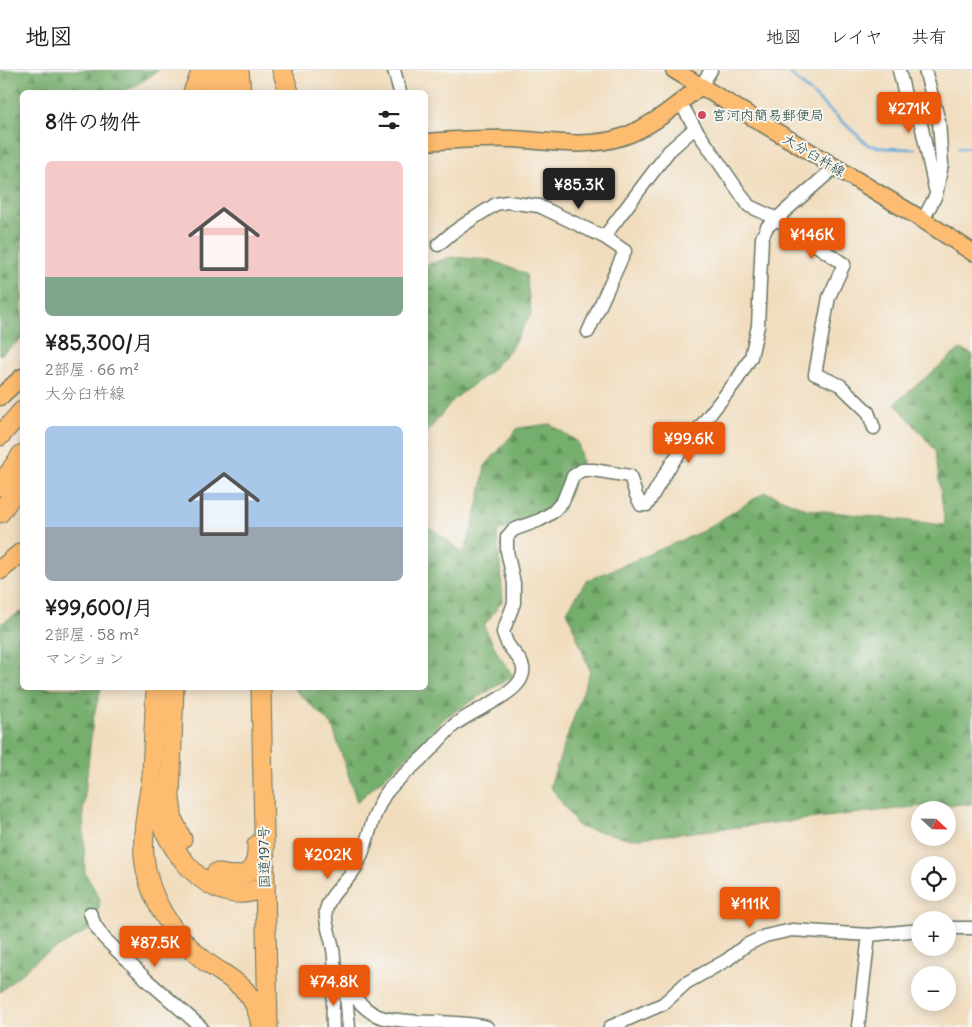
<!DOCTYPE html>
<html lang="ja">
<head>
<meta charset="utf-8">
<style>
	body { margin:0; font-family:Delius,"Klee One",sans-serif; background:#f2f2f2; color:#202124; height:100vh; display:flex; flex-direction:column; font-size:19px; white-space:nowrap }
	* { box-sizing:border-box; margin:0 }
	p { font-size:16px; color:#757577 }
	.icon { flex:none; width:28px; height:28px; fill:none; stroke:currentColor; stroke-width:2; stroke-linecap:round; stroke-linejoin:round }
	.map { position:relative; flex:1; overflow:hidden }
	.side { position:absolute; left:20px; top:20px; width:408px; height:600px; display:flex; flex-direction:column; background:#fff; border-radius:8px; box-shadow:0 2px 12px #0003 }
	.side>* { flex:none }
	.needle { width:32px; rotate:112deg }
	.tools { position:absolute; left:911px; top:731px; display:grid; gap:10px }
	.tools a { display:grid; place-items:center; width:45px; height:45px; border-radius:50%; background:#fff; box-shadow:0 2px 12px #0003; font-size:25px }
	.price { position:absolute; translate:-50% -42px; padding:0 11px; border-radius:5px; background:#ea580c; color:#fff; font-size:16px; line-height:32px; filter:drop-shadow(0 1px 2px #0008) }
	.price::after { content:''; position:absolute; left:50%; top:30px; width:15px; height:11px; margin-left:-8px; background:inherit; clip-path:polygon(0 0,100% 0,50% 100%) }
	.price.current { background:#222; color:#fff }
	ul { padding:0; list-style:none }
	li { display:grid; align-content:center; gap:10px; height:265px; padding:0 25px }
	li span { display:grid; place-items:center; height:155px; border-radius:8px; color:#555 }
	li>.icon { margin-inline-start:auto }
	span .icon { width:90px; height:90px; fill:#fffc; stroke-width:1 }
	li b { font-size:21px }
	h2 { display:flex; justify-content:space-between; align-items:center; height:60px; padding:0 25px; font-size:21px }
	header { display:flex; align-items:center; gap:30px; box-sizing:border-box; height:70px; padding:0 25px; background:#fff; border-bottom:1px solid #e0e0e0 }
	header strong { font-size:24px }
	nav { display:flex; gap:28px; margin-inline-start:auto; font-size:18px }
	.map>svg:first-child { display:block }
	.forest { fill:url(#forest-firs); stroke:#4a7650 }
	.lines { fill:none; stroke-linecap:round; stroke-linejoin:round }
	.stream { stroke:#60a8d7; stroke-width:3 }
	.minor-casing { stroke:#687564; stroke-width:15 }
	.major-casing { stroke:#687564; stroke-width:19 }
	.highway-casing { stroke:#687564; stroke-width:21 }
	.minor { stroke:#fff; stroke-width:12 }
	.major { stroke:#fdbc6f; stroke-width:16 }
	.highway { stroke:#fdbc6f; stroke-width:19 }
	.poi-dot { fill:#d1495b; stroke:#f6f6f2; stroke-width:2 }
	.labels { text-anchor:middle; stroke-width:4; stroke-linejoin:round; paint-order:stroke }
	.poi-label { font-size:14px; fill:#1f3d34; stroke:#f6f6f2; text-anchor:start }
	.street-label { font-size:14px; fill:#1f3d34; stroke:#f6f6f2 }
</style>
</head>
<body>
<header>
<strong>地図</strong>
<nav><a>地図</a><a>レイヤ</a><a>共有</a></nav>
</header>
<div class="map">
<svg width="972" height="957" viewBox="0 0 972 957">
	<defs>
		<pattern id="forest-firs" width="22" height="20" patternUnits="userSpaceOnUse" patternTransform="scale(1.25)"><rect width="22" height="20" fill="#76af6d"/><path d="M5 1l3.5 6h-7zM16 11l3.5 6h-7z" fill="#60905a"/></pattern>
	</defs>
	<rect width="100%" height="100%" fill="#f6f6f2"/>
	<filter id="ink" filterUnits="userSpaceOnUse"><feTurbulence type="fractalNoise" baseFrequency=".02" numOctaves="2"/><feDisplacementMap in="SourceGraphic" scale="10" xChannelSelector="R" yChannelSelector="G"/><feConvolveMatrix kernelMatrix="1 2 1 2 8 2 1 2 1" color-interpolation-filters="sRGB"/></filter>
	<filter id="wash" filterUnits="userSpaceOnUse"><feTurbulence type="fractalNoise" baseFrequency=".0096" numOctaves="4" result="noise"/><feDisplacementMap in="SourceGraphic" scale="20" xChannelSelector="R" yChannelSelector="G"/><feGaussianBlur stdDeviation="1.12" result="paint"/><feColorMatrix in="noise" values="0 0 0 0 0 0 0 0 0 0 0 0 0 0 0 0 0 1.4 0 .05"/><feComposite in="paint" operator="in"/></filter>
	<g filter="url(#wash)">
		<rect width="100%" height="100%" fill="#f1ddbe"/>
		<g class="forest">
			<polygon points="0,0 159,0 136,16 121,22 22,22 22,269 0,285"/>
			<polygon points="451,187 491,190 526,204 531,244 510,280 489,303 454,329 425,365 425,195"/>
			<polygon points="960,279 972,284 972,734 923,736 632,769 579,757 550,716 590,601 567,541 586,511 703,461 765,422 807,439 945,455 935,380 895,333"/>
			<polygon points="550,354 578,372 582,392 562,441 531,445 497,463 503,530 484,556 498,584 513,606 446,647 418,677 357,732 332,655 293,618 425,618 425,459 430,458 446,469 464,484 478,435 485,396 518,358"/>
			<polygon points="22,541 22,618 101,618 93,649 83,742 85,803 100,829 96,856 38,889 0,922 0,554"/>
		</g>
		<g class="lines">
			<g class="stream">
				<polyline points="786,0 868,75 884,78 915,79"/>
				<polyline points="958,78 972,77"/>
			</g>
		</g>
	</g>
	<g filter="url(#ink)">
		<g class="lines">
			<defs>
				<g id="minor">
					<polyline points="394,0 400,22"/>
					<polyline points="899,0 905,25 921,54 935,119"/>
					<polyline points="701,16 711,0"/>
					<polyline points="680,32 695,58 749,136 775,148 844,194 829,227 815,304 840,315 868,342 874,358"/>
					<polyline points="923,150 936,125 942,94 939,51 925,0"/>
					<polyline points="604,167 669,81 695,58"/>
					<polyline points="438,175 452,163 471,150 496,134 507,132 539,136 604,167 625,181 588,262"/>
					<polyline points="90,843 95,855 104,868 147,910 201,957"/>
					<polyline points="948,858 972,858"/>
					<path d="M335,897C345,914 359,938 378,946C388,950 399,950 409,951C435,953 461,951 487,957"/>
					<polyline points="345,915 349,957"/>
					<path d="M333,957C331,929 338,901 332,874C330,864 324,850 326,840C330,822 347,813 356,797C368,776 370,748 384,726C393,712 409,701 421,689C433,679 442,666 453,656C469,642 512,627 521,609C529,594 514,585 507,573C506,570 504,566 503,562L514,533V513L507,481V467L513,460L540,450L553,442L563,431L573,406L582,400H593L630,406L636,425L641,435H647L662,409L674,390L737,310L751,287L758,256L762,168L767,157L834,98"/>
					<polyline points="610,957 663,934 686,913 727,890 746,875 765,866 792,860 869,865 920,860"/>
					<polyline points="858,957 869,865"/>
				</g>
				<g id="major">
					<polyline points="674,0 923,150 972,182"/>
					<path d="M425,72C454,70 483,68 512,69C549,71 585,79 622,67C652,57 676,35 701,16"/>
					<polyline points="0,327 22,307"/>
				</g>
				<g id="highway">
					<polyline points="239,0 241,22"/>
					<polyline points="282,0 289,22"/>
					<polyline points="193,22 202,0"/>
					<polyline points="214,22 216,0"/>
					<polyline points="223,22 231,0"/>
					<polyline points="0,366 22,341"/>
					<polyline points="0,416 22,384"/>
					<polyline points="0,443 22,411"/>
					<polyline points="0,500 22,482"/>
					<path d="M156,618C155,639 154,661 153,682C152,697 151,713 154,728C160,768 202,833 251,822C256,820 260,818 265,816"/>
					<polyline points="174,618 170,728 173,750 182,769"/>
					<polyline points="261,618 268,957"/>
					<path d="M152,706C148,732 142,759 144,786C148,829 173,866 206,892C234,912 255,918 261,956"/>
					<path d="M216,803C243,810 258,805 257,775"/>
				</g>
			</defs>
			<use href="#minor" class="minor-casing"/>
			<use href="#major" class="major-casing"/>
			<use href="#highway" class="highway-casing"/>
			<use href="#minor" class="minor"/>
			<use href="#major" class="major"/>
			<use href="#highway" class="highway"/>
		</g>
	</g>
	<circle class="poi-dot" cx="702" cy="45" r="5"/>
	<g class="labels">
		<g class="poi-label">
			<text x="712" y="50">宮河内簡易郵便局</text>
		</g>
		<g class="street-label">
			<text transform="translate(814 85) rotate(31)" y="5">大分臼杵線</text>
			<text transform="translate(264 787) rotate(-91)" y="5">国道197号</text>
		</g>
	</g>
</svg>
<div class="tools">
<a><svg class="needle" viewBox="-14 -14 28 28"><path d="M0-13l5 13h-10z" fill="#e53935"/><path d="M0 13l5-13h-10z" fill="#757577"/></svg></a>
<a><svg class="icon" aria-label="locate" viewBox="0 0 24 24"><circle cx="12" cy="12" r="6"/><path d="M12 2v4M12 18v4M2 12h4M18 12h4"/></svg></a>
<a>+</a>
<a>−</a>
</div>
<b class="price" style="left:909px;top:64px">¥271K</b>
<b class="price current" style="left:579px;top:140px">¥85.3K</b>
<b class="price" style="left:812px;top:190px">¥146K</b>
<b class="price" style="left:689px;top:394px">¥99.6K</b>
<b class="price" style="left:328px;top:810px">¥202K</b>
<b class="price" style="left:750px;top:859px">¥111K</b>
<b class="price" style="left:155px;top:898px">¥87.5K</b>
<b class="price" style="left:334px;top:937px">¥74.8K</b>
<section class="side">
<h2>8件の物件<svg class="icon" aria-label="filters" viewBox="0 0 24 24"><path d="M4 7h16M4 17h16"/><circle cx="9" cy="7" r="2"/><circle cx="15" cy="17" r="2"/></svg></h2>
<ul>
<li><span style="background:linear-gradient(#f6c9c9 75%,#7fa58c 0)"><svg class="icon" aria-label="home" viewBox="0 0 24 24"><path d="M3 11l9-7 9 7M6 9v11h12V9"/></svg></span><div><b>¥85,300/月</b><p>2部屋 · 66 m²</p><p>大分臼杵線</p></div></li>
<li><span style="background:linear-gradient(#a9c7e8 65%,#9aa5b1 0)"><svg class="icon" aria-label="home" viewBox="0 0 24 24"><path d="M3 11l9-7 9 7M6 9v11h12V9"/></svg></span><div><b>¥99,600/月</b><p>2部屋 · 58 m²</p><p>マンション</p></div></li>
</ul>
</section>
</div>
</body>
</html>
